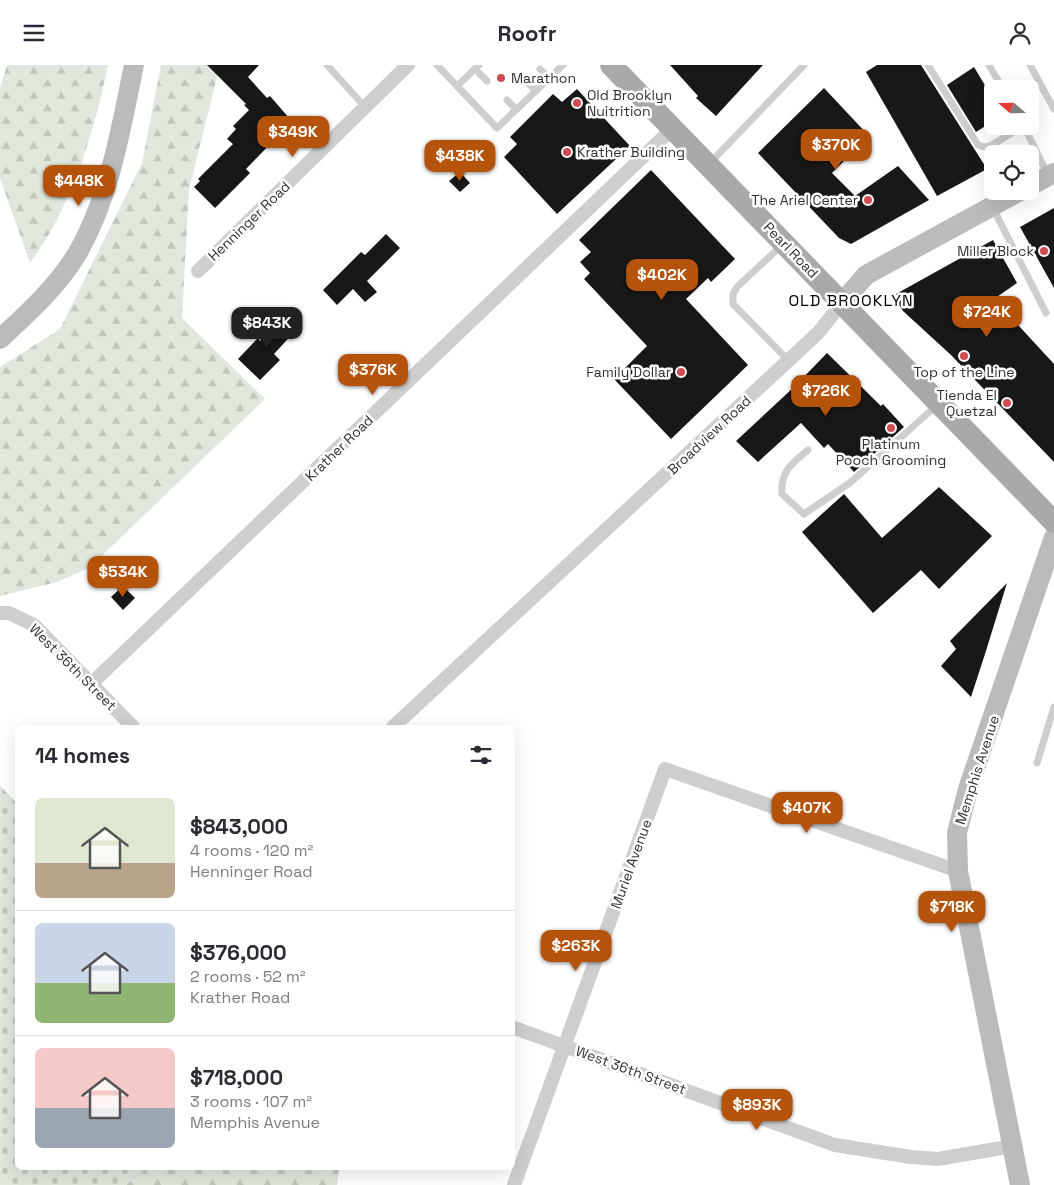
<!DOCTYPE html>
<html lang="en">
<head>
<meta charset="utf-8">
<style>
	body { margin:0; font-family:"Space Grotesk",sans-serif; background:#f2f2f3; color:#2b2b33; height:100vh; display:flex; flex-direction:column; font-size:19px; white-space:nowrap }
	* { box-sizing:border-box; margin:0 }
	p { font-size:16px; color:#7c7c81 }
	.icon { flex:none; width:28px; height:28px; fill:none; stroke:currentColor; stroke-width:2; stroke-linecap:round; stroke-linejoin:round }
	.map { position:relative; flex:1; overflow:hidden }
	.drawer { position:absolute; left:15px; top:660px; width:500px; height:445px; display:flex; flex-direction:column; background:#fff; border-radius:8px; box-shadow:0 5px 20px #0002 }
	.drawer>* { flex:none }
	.needle { width:32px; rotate:290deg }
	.controls { position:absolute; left:984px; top:15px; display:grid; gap:10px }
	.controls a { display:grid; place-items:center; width:55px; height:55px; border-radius:8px; background:#fff; box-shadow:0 5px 20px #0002; font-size:25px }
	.price { position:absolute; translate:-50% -42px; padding:0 11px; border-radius:10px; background:#b45309; color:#fff; font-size:16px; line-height:32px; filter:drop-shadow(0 1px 2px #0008) }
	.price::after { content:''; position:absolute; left:50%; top:30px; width:15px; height:11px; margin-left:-8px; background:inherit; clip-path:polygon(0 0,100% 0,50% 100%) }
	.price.on { background:#222; color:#fff }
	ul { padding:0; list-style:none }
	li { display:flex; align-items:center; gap:15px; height:125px; padding:0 20px }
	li+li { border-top:1px solid #e1e1e2 }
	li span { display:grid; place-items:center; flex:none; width:140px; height:100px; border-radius:8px; color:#555 }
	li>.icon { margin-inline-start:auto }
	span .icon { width:60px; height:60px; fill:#fffc; stroke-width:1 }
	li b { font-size:21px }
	h2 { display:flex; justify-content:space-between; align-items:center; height:60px; padding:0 20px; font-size:21px }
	header { display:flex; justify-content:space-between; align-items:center; height:65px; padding:0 20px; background:#fff; font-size:22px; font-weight:700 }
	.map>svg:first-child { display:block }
	.forest { fill:url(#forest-firs) }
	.cemetery { fill:url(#cemetery-stones) }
	.building { fill:#181818 }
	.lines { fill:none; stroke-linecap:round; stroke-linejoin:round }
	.lane { stroke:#cecece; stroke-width:7 }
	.street { stroke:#cecece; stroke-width:14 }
	.secondary { stroke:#bbb; stroke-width:20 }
	.primary { stroke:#a9a9a9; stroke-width:22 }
	.poi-dot { fill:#d04c51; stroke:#fff; stroke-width:2 }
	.labels { text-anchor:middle; stroke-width:5; stroke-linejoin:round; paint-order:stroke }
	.poi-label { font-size:14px; fill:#313131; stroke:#fff; text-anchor:end }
	.street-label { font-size:14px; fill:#313131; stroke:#fff }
	.quarter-label { font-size:16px; letter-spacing:1px; fill:#000; stroke:#fff }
</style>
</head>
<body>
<header><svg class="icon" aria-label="menu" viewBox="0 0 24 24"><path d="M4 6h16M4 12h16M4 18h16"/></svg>Roofr<svg class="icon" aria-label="person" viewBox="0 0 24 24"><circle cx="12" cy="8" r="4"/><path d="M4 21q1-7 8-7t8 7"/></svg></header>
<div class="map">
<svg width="1054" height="1120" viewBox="0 0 1054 1120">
	<defs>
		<pattern id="forest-firs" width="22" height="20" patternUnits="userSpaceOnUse" patternTransform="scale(1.25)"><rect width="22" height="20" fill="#e1e7dc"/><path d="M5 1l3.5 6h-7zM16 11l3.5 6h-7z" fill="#c2c7bd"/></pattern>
		<pattern id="cemetery-stones" width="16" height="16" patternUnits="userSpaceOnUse" patternTransform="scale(1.25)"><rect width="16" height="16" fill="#e1e7dc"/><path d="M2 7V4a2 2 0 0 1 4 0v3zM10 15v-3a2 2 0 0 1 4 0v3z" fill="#c2c7bd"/></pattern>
	</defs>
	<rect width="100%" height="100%" fill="#fff"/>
	<g class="forest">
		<path d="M7,0H108C94,68 72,141 30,198L0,113V23Z"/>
		<polygon points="161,0 220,0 189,124 182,253 265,334 89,503 57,517 0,531 0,302 60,264 142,98"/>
		<polygon points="146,1103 339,1103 337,1120 126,1120"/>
	</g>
	<polygon class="cemetery" points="0,721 18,739 18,1102 146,1103 126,1120 0,1120"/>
	<g class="building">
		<polygon points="207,0 259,0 248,12 267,33 270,31 296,61 280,76 277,72 246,104 250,108 215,143 194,122 200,116 198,114 233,79 227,74 236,64 233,61 249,45 244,40 246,39"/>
		<polygon points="670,0 763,0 716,51 696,33 698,31"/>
		<polygon points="877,0 921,0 987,104 937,131 866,7"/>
		<polygon points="974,2 992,32 992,57 976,67 947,20"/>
		<polygon points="824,23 869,71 832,108 855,131 898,101 929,135 851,179 839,173 758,88"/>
		<polygon points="577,24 630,81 557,149 504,92 517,79 510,72 553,29 562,37"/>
		<polygon points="651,105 735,194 711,217 708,213 686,234 748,300 671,374 614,314 647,281 584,214 590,208 580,197 591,187 579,175"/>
		<polygon points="460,107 470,118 460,127 449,116"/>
		<polygon points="1054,143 1054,223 1020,162"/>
		<polygon points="386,169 400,183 367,216 377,227 365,237 353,224 337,240 323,225 361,187 365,190"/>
		<polygon points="993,175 1017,218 994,234 1054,299 1054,397 951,290 903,246 898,238 896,229"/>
		<polygon points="281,251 296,265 274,289 280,295 260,315 238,294 258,273 260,276"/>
		<polygon points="827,288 881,341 883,339 904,362 854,407 828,379 824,383 801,358 758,397 736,376 794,322"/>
		<polygon points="939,422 992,471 939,524 921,505 873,548 802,467 844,429 882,473"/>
		<polygon points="1007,518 985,589 971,632 941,601 956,584 950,576"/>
		<polygon points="123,521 135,533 123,545 111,532"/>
	</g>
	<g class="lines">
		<g class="lane">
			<polyline points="327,0 365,42"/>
			<polyline points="437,0 457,21 479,0"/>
			<polyline points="928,0 978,80 984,82 990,81 1024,61"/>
			<polyline points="989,0 1003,24"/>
			<polyline points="1030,0 1054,44"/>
			<polyline points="475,4 487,16"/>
			<polyline points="540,4 550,13"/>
			<polyline points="527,17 536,26"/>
			<polyline points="457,21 497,63 563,0"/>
			<polyline points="507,35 516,44"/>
			<polyline points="1024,61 1047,108"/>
			<polyline points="709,99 804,0"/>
			<polyline points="993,143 1046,248"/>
			<polyline points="781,181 737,222 733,229 733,239 788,295"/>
			<path d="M808,385C792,398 780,407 782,429L804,449L851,417L936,341"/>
			<polyline points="1037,698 1054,642"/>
		</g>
		<g class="street">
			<polyline points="198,206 408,0"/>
			<polyline points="0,548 9,548 34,560 133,662"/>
			<polyline points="92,618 673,63"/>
			<polyline points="393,662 818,268 842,238"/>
			<polyline points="512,962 835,1080 911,1092 938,1094 1013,1081"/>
			<polyline points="514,1120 665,704 958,806"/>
		</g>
		<g class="secondary">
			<polyline points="1030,121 1054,108"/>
			<polyline points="842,238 866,210 1020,126"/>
			<path d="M0,274C28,248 57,222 77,189C110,132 121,63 134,0"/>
			<polyline points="1020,1120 958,806 957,768 968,724 1054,472"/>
		</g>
		<polyline class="primary" points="611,0 1054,457"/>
	</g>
	<g class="poi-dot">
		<circle cx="501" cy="13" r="5"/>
		<circle cx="577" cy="38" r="5"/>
		<circle cx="567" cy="87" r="5"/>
		<circle cx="868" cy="135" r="5"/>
		<circle cx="1044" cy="186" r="5"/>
		<circle cx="964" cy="291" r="5"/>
		<circle cx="681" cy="307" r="5"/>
		<circle cx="1007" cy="338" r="5"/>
		<circle cx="891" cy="363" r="5"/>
	</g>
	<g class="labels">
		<g class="poi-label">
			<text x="511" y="18" text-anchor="start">Marathon</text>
			<text x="587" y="35" text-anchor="start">Old Brooklyn<tspan x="587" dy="16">Nuitrition</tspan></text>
			<text x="577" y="92" text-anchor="start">Krather Building</text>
			<text x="858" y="140">The Ariel Center</text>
			<text x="1034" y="191">Miller Block</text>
			<text x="671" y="312">Family Dollar</text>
			<text x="964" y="312" text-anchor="middle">Top of the Line</text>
			<text x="997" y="335">Tienda El<tspan x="997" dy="16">Quetzal</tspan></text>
			<text x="891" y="384" text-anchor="middle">Platinum<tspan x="891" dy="16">Pooch Grooming</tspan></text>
		</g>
		<g class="street-label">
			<text transform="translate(249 156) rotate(-44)" y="5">Henninger Road</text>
			<text transform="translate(791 185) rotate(46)" y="5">Pearl Road</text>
			<text transform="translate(709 370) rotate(-43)" y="5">Broadview Road</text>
			<text transform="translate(339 383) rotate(-44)" y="5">Krather Road</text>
			<text transform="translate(73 602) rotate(45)" y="5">West 36th Street</text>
			<text transform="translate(977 705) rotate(-72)" y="5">Memphis Avenue</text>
			<text transform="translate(631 799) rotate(-70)" y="5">Muriel Avenue</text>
			<text transform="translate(631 1005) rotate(20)" y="5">West 36th Street</text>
		</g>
		<g class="quarter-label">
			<text x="851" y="241">OLD BROOKLYN</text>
		</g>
	</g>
</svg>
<div class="controls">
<a><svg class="needle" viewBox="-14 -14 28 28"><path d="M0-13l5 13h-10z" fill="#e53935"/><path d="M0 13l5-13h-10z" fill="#7c7c81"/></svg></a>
<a><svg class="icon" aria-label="locate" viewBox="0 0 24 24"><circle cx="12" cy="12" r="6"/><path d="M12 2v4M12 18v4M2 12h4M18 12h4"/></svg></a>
</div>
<b class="price" style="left:293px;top:93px">$349K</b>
<b class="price" style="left:836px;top:106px">$370K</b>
<b class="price" style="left:460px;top:117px">$438K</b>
<b class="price" style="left:79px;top:142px">$448K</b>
<b class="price" style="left:662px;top:236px">$402K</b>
<b class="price" style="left:987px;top:273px">$724K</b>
<b class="price on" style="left:267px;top:284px">$843K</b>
<b class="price" style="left:373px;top:331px">$376K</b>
<b class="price" style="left:826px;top:352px">$726K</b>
<b class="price" style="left:123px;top:533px">$534K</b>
<b class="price" style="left:807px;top:769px">$407K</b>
<b class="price" style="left:952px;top:868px">$718K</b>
<b class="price" style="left:576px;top:907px">$263K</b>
<b class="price" style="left:757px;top:1066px">$893K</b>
<section class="drawer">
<h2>14 homes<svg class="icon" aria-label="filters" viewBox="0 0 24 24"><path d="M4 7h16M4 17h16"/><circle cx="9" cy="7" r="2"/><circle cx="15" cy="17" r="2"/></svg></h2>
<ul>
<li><span style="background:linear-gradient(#dfe7d0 65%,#b9a48a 0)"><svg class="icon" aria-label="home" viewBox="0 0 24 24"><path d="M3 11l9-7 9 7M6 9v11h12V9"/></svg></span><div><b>$843,000</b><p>4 rooms · 120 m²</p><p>Henninger Road</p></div></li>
<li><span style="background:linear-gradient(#c9d6e8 60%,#8fb573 0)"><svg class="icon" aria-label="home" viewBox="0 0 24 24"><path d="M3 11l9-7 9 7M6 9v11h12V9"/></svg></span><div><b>$376,000</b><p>2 rooms · 52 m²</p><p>Krather Road</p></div></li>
<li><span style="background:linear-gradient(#f6c9c9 60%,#9aa5b1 0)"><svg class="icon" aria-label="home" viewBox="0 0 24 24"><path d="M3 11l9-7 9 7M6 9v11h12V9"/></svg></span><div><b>$718,000</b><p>3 rooms · 107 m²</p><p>Memphis Avenue</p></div></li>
</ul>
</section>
</div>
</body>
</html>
